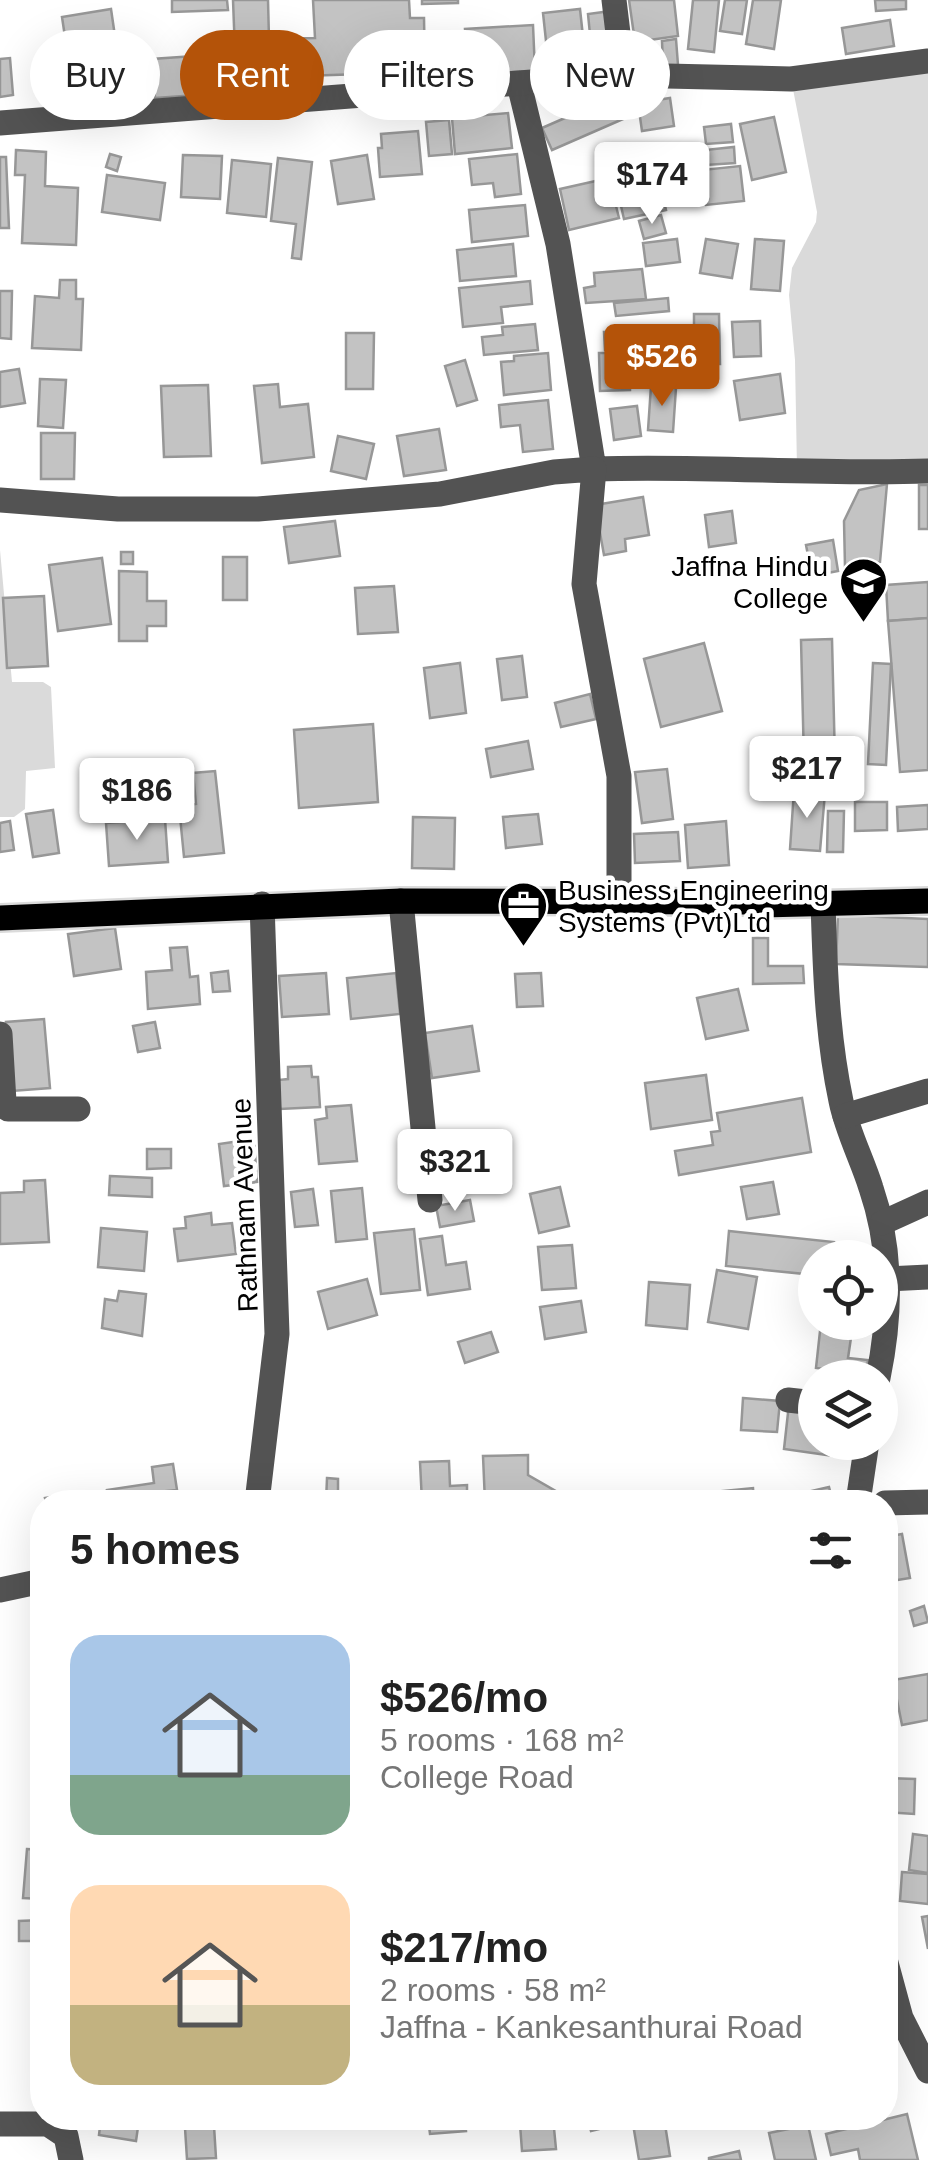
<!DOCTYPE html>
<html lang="en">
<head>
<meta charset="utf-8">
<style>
	body { margin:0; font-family:Helvetica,sans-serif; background:#f6f6f6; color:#222; height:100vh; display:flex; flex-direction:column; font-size:38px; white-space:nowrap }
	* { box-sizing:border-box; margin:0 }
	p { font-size:32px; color:#767676 }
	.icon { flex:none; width:55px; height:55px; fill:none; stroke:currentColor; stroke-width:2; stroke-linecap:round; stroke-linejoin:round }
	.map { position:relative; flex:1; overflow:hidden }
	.details { position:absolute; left:30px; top:1490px; width:868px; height:640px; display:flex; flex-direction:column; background:#fff; border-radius:40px; box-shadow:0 10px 40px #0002 }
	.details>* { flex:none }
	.banner { position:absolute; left:30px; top:30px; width:870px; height:90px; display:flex; gap:20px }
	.buttons { position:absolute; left:798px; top:1240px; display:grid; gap:20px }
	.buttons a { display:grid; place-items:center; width:100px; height:100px; border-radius:50%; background:#fff; box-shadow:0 10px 40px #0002; font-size:50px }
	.price { position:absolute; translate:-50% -85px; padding:0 22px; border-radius:10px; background:#fff; color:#222; font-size:32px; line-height:65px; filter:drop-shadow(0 2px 5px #0008) }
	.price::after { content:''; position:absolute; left:50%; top:60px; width:30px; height:22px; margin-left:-15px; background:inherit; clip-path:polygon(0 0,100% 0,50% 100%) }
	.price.current { background:#b45309; color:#fff }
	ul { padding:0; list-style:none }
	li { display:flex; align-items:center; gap:30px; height:250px; padding:0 40px }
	li span { display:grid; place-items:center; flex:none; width:280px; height:200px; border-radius:30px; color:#555 }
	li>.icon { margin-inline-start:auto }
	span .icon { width:120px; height:120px; fill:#fffc; stroke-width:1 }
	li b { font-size:42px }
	h2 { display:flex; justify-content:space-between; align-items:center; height:120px; padding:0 40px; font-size:42px }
	.tag { padding:0 35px; border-radius:45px; background:#fff; box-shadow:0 10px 40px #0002; font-size:35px; line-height:90px }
	.tag.current { background:#b45309; color:#fff }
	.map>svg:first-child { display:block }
	.green { fill:#dadada }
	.building { fill:#c3c3c3; stroke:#979797; stroke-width:2.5 }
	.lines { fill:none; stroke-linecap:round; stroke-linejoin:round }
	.major-casing { stroke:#dbdbdb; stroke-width:30 }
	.minor { stroke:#535353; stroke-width:25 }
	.major { stroke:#000; stroke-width:25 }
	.labels { text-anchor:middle; stroke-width:9; stroke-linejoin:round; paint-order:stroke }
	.poi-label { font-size:28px; fill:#000; stroke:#fff; text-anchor:end }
	.street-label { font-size:28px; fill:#000; stroke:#fff }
</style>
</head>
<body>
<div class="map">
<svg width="928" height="2160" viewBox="0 0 928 2160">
	<rect width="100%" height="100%" fill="#fff"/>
	<g class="green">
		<polygon points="928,61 928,471 797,469 795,360 789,295 792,268 816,222 817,212 791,79"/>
		<polygon points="0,550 12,682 43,682 51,687 55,768 26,771 25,809 14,817 0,817"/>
	</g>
	<g class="building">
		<polygon points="172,0 227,0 228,10 172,12"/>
		<polygon points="233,0 268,0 269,39 315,38 313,0 409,0 410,18 424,18 425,72 236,78"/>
		<polygon points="422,0 458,0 458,3 422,4"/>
		<polygon points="629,0 674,0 678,36 635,42"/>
		<polygon points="693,0 719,0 714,52 688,49"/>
		<polygon points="725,0 747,0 742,34 720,31"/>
		<polygon points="753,0 781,0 774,49 746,44"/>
		<polygon points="875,0 906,0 906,9 876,11"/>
		<polygon points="111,9 117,50 68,57 62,17"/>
		<polygon points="580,9 587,74 550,78 543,13"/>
		<polygon points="611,11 617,63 593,65 588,14"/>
		<polygon points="890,20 894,46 846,54 842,28"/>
		<polygon points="533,25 535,71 468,74 465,29"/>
		<polygon points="676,39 678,65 663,66 662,41"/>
		<polygon points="223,54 226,93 155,98 152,59"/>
		<polygon points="10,58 13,95 0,97 0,59"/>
		<polygon points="613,97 623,119 552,150 542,128"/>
		<polygon points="670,98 674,126 642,131 638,103"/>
		<polygon points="508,113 512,148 455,154 452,118"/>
		<polygon points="774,117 786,172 752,180 740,124"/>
		<polygon points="449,120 452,154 429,156 426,122"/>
		<polygon points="731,124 733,142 706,144 704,127"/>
		<polygon points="418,131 422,174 380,177 378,148 382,148 381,134"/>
		<polygon points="734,147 735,163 706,165 705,150"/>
		<polygon points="16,150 46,152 45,186 78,188 76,245 22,243 25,175 15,175"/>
		<polygon points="110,154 121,157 117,171 106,167"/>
		<polygon points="517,154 521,194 495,197 493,183 472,185 469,159"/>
		<polygon points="183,155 222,156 220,199 181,197"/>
		<polygon points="367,155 374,199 338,204 331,161"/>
		<polygon points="0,157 6,157 9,228 0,228"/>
		<polygon points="278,158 312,162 301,259 292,258 296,224 271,221"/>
		<polygon points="232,160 271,164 266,217 227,213"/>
		<polygon points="697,163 699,189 681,191 679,165"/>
		<polygon points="740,166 744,201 706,205 702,170"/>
		<polygon points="657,171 666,210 624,219 615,180"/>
		<polygon points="107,175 165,183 160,220 102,212"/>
		<polygon points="609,178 619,218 569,230 560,189"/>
		<polygon points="525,205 528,236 472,242 469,210"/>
		<polygon points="661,215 666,233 644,239 639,221"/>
		<polygon points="677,239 680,262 646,266 643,243"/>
		<polygon points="706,239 738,244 732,278 700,273"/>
		<polygon points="755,239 784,241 780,291 751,289"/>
		<polygon points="513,244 516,276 460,281 457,250"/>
		<polygon points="642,269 646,299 586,303 584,288 595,286 594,273"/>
		<polygon points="60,280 76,280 76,299 83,299 81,350 32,348 35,296 59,298"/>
		<polygon points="530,281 532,304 501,307 503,323 463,327 459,288"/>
		<polygon points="0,291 12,291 11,339 0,338"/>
		<polygon points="668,298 669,311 616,316 614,303"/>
		<polygon points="694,314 719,314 720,364 694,364"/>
		<polygon points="760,321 761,356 734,357 732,322"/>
		<polygon points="535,324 538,350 484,355 482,337 503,335 502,327"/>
		<polygon points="640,331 641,349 605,350 604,332"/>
		<polygon points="346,333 374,333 373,389 346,389"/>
		<polygon points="548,353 551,390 504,395 501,362 514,361 514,356"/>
		<polygon points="599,353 630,353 630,390 600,391"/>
		<polygon points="465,360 477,400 457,406 445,366"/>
		<polygon points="19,369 25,403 0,407 0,372"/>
		<polygon points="780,374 785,413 740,420 734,381"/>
		<polygon points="40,379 66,380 63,428 38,426"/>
		<polygon points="278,384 280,407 308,404 314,457 262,463 254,386"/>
		<polygon points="208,385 211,456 164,457 161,386"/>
		<polygon points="651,386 676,388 673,432 648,430"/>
		<polygon points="548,400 553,449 523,452 520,425 501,427 499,405"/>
		<polygon points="637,406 641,436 614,440 610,409"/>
		<polygon points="439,429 446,470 404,476 397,436"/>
		<polygon points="41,433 75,433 74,479 41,479"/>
		<polygon points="338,436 374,444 366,479 331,471"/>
		<polygon points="887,484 880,562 845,567 844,521 859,490"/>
		<rect x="919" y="485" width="9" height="44"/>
		<polygon points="643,497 649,535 625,539 626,551 604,555 595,505"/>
		<polygon points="732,511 736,543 709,547 705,515"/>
		<polygon points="335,521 340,556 289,563 284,527"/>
		<polygon points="833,540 838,571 812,576 806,545"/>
		<rect x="121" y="552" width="12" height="12"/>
		<rect x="223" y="557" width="24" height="43"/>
		<polygon points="102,558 111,624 58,631 49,565"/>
		<polygon points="119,571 147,572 147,601 166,601 166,626 147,626 147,641 119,641"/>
		<polygon points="928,582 928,618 888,621 886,585"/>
		<polygon points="394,586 398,632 358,634 355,588"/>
		<polygon points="44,596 48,666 7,668 3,598"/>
		<polygon points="928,618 928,770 900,772 888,621"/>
		<polygon points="832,639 835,761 804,762 801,640"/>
		<polygon points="704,643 722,711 661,727 644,659"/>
		<polygon points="522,656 527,697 502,700 497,659"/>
		<polygon points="460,663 466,713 430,718 424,668"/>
		<polygon points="873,663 891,664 886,765 868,764"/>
		<polygon points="590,694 596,719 561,727 555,703"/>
		<polygon points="373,724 378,802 299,808 294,730"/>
		<polygon points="528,741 533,769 491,777 486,749"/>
		<polygon points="667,769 673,819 642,823 635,772"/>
		<polygon points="215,771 224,853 184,857 179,806 196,804 193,773"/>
		<polygon points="794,790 825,793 820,851 790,849"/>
		<polygon points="855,802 887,802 887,830 855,831"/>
		<polygon points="928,805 928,829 898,831 897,807"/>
		<polygon points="53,810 59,853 33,857 26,814"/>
		<polygon points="828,811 844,811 843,852 827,852"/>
		<polygon points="538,814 542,844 506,848 503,817"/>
		<polygon points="413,817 455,818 454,869 412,868"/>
		<polygon points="165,819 168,862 109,866 106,823"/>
		<polygon points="10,821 14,850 0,852 0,823"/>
		<polygon points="726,821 729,865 688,868 685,825"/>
		<polygon points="678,832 680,861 635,863 634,834"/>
		<polygon points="838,915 928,919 928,967 836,964"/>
		<polygon points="115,928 121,969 74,976 68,934"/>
		<polygon points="753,938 768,938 768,966 803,966 804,983 753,984"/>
		<polygon points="187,947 190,977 198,976 200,1004 148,1009 146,972 172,970 170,948"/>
		<polygon points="228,971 230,991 213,992 211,973"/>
		<polygon points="326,973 329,1014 282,1017 279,976"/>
		<polygon points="396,973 400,1014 351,1019 347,978"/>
		<polygon points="541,973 543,1006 517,1007 515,974"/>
		<polygon points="738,989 748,1030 706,1039 697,998"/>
		<polygon points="44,1019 50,1088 12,1091 6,1022"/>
		<polygon points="155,1022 160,1048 138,1052 133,1026"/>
		<polygon points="472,1026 479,1071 432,1078 425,1033"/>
		<polygon points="311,1066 312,1077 318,1077 320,1107 280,1109 278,1080 288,1079 288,1067"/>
		<polygon points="706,1075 712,1120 651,1129 645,1083"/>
		<polygon points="802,1098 811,1152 679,1175 675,1151 713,1145 711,1132 720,1131 717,1113"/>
		<polygon points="351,1105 357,1161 319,1164 315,1120 327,1118 326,1107"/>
		<polygon points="254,1139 257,1182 224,1186 219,1144"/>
		<polygon points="147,1149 171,1149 171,1168 147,1169"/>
		<polygon points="110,1176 152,1178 152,1197 109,1195"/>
		<polygon points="45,1180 49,1242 0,1244 0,1193 24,1192 24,1181"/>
		<polygon points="773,1182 779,1214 747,1219 741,1187"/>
		<polygon points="560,1187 569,1226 539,1233 530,1194"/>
		<polygon points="362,1188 367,1239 336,1242 331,1191"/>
		<polygon points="313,1189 318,1225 295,1227 291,1192"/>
		<polygon points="470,1200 474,1221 440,1227 436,1206"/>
		<polygon points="211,1213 212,1225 232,1223 236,1254 178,1261 174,1229 186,1228 185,1217"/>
		<polygon points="101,1228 147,1232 144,1271 98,1267"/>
		<polygon points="414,1229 420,1290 381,1294 374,1233"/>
		<polygon points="729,1231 834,1242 832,1258 815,1258 815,1275 726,1266"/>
		<polygon points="442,1236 446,1265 466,1262 470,1289 428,1295 420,1239"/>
		<polygon points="572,1245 576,1288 542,1290 538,1247"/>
		<polygon points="717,1270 757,1277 748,1329 708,1322"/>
		<polygon points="367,1279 377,1315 328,1329 318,1292"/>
		<polygon points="649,1282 690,1285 687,1329 646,1325"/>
		<polygon points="119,1291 146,1294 142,1336 102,1328 105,1299 117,1301"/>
		<polygon points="581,1301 586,1332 545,1339 540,1307"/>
		<polygon points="821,1322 873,1322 872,1333 852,1331 848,1358 868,1360 866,1374 816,1368"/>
		<polygon points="491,1332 498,1352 465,1363 458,1342"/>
		<polygon points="743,1398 780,1401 777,1432 741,1430"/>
		<polygon points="789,1404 815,1407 815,1442 842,1442 841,1457 784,1449"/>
		<polygon points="528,1455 528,1475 566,1497 565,1502 485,1502 483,1456"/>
		<polygon points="449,1461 450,1486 467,1485 467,1502 422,1502 420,1462"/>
		<polygon points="173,1464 177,1490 166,1491 168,1502 109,1502 107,1490 154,1483 152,1467"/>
		<polygon points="327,1478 338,1479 338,1502 326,1502"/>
		<polygon points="829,1487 833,1502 778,1502 777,1499"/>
		<polygon points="753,1488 754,1502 723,1502 722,1491"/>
		<polygon points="80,1492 82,1502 46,1502 45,1498"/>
		<polygon points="210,1493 246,1496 245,1502 209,1502"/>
		<polygon points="277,1497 309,1499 309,1502 276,1502"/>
		<polygon points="902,1534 910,1578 885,1582 885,1537"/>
		<polygon points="924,1606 928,1622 914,1626 910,1611"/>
		<polygon points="928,1674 928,1720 902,1725 893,1680"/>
		<polygon points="886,1778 915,1779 914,1814 885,1812"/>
		<polygon points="913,1834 928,1836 928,1873 909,1870"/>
		<polygon points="27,1849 42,1850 42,1899 23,1898"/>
		<polygon points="902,1872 928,1874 928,1904 900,1901"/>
		<polygon points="928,1916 928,1949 922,1917"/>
		<polygon points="42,1920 42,1941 19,1941 19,1921"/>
		<polygon points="907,2114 918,2160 860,2160 858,2149 831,2155 826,2134"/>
		<polygon points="101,2118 139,2120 136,2141 99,2135"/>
		<polygon points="428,2118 465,2118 466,2131 430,2134"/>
		<polygon points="527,2118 553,2118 556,2149 522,2151 520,2124 528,2123"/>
		<polygon points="587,2118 627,2118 628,2122 591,2131"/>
		<polygon points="632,2118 664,2118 670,2156 639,2160"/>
		<polygon points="808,2125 816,2160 775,2160 769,2133"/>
		<polygon points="214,2126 216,2158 187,2159 185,2128"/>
		<polygon points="739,2151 741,2160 709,2160 709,2158"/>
	</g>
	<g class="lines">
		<defs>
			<polyline id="major" points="0,918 401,901 747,902 761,905 928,901"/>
		</defs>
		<use href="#major" class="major-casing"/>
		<g class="minor">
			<polyline points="614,0 623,75"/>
			<path d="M519,84L558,244L594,469C706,465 817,475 928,471"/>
			<polyline points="0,123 623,75 791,79 928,61"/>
			<polyline points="0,500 118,509 258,509 440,494 554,472 594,469 584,584 619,776 619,900"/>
			<polyline points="401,901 430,1200"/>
			<path d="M823,902C825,969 827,1035 841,1101C847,1131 862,1159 871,1188C892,1249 891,1315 878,1378"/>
			<polyline points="0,1034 4,1102 8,1109 78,1109"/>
			<polyline points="845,1116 928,1091"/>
			<polyline points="882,1223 928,1202"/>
			<polyline points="887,1279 928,1277"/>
			<polyline points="788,1400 815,1403"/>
			<polyline points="257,1502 277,1334 262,904"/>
			<polyline points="858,1502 867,1442"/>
			<polyline points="885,1503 928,1502"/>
			<polyline points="0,1590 42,1581"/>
			<polyline points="885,1959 901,2018 928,2071"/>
			<polyline points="0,2124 48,2124 66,2136 71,2160"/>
		</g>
		<use href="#major" class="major"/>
	</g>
	<defs>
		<symbol id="school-pin" viewBox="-11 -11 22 30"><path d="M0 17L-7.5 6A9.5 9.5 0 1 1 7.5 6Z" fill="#000" stroke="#fff"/><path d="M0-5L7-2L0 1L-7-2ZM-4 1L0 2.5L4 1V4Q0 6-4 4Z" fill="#fff"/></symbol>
		<symbol id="office-pin" viewBox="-11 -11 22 30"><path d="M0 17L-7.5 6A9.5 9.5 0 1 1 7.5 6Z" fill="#000" stroke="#fff"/><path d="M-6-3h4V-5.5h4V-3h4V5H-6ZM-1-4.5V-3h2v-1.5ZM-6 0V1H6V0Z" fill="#fff"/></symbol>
	</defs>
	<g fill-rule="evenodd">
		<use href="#school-pin" x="836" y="554" width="55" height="75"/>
		<use href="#office-pin" x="496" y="878" width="55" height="75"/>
	</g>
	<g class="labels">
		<g class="poi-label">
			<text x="828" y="576">Jaffna Hindu<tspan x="828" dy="32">College</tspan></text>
			<text x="558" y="900" text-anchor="start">Business Engineering<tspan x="558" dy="32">Systems (Pvt)Ltd</tspan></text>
		</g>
		<g class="street-label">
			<text transform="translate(244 1205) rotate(-92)" y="10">Rathnam Avenue</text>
		</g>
	</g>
</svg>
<div class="buttons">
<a><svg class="icon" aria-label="locate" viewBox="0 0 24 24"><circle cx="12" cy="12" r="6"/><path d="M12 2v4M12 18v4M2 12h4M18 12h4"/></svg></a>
<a><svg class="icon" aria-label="layers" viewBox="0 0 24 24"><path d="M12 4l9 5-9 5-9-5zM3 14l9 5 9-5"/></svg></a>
</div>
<b class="price" style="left:652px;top:227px">$174</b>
<b class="price current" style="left:662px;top:409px">$526</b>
<b class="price" style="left:807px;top:821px">$217</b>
<b class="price" style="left:137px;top:843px">$186</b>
<b class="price" style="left:455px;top:1214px">$321</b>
<div class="banner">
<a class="tag">Buy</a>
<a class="tag current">Rent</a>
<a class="tag">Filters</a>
<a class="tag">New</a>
</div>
<section class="details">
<h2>5 homes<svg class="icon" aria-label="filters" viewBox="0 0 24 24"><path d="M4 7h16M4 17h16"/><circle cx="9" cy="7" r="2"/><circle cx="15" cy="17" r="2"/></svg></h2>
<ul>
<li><span style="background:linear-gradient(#a9c7e8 70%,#7fa58c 0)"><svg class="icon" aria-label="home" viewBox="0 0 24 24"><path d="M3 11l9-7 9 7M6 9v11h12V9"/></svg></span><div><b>$526/mo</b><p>5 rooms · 168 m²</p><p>College Road</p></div></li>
<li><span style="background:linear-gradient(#ffd9b3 60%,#c2b280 0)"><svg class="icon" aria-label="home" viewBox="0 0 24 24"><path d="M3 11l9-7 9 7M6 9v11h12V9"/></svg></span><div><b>$217/mo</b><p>2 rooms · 58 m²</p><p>Jaffna - Kankesanthurai Road</p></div></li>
</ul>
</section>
</div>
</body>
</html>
